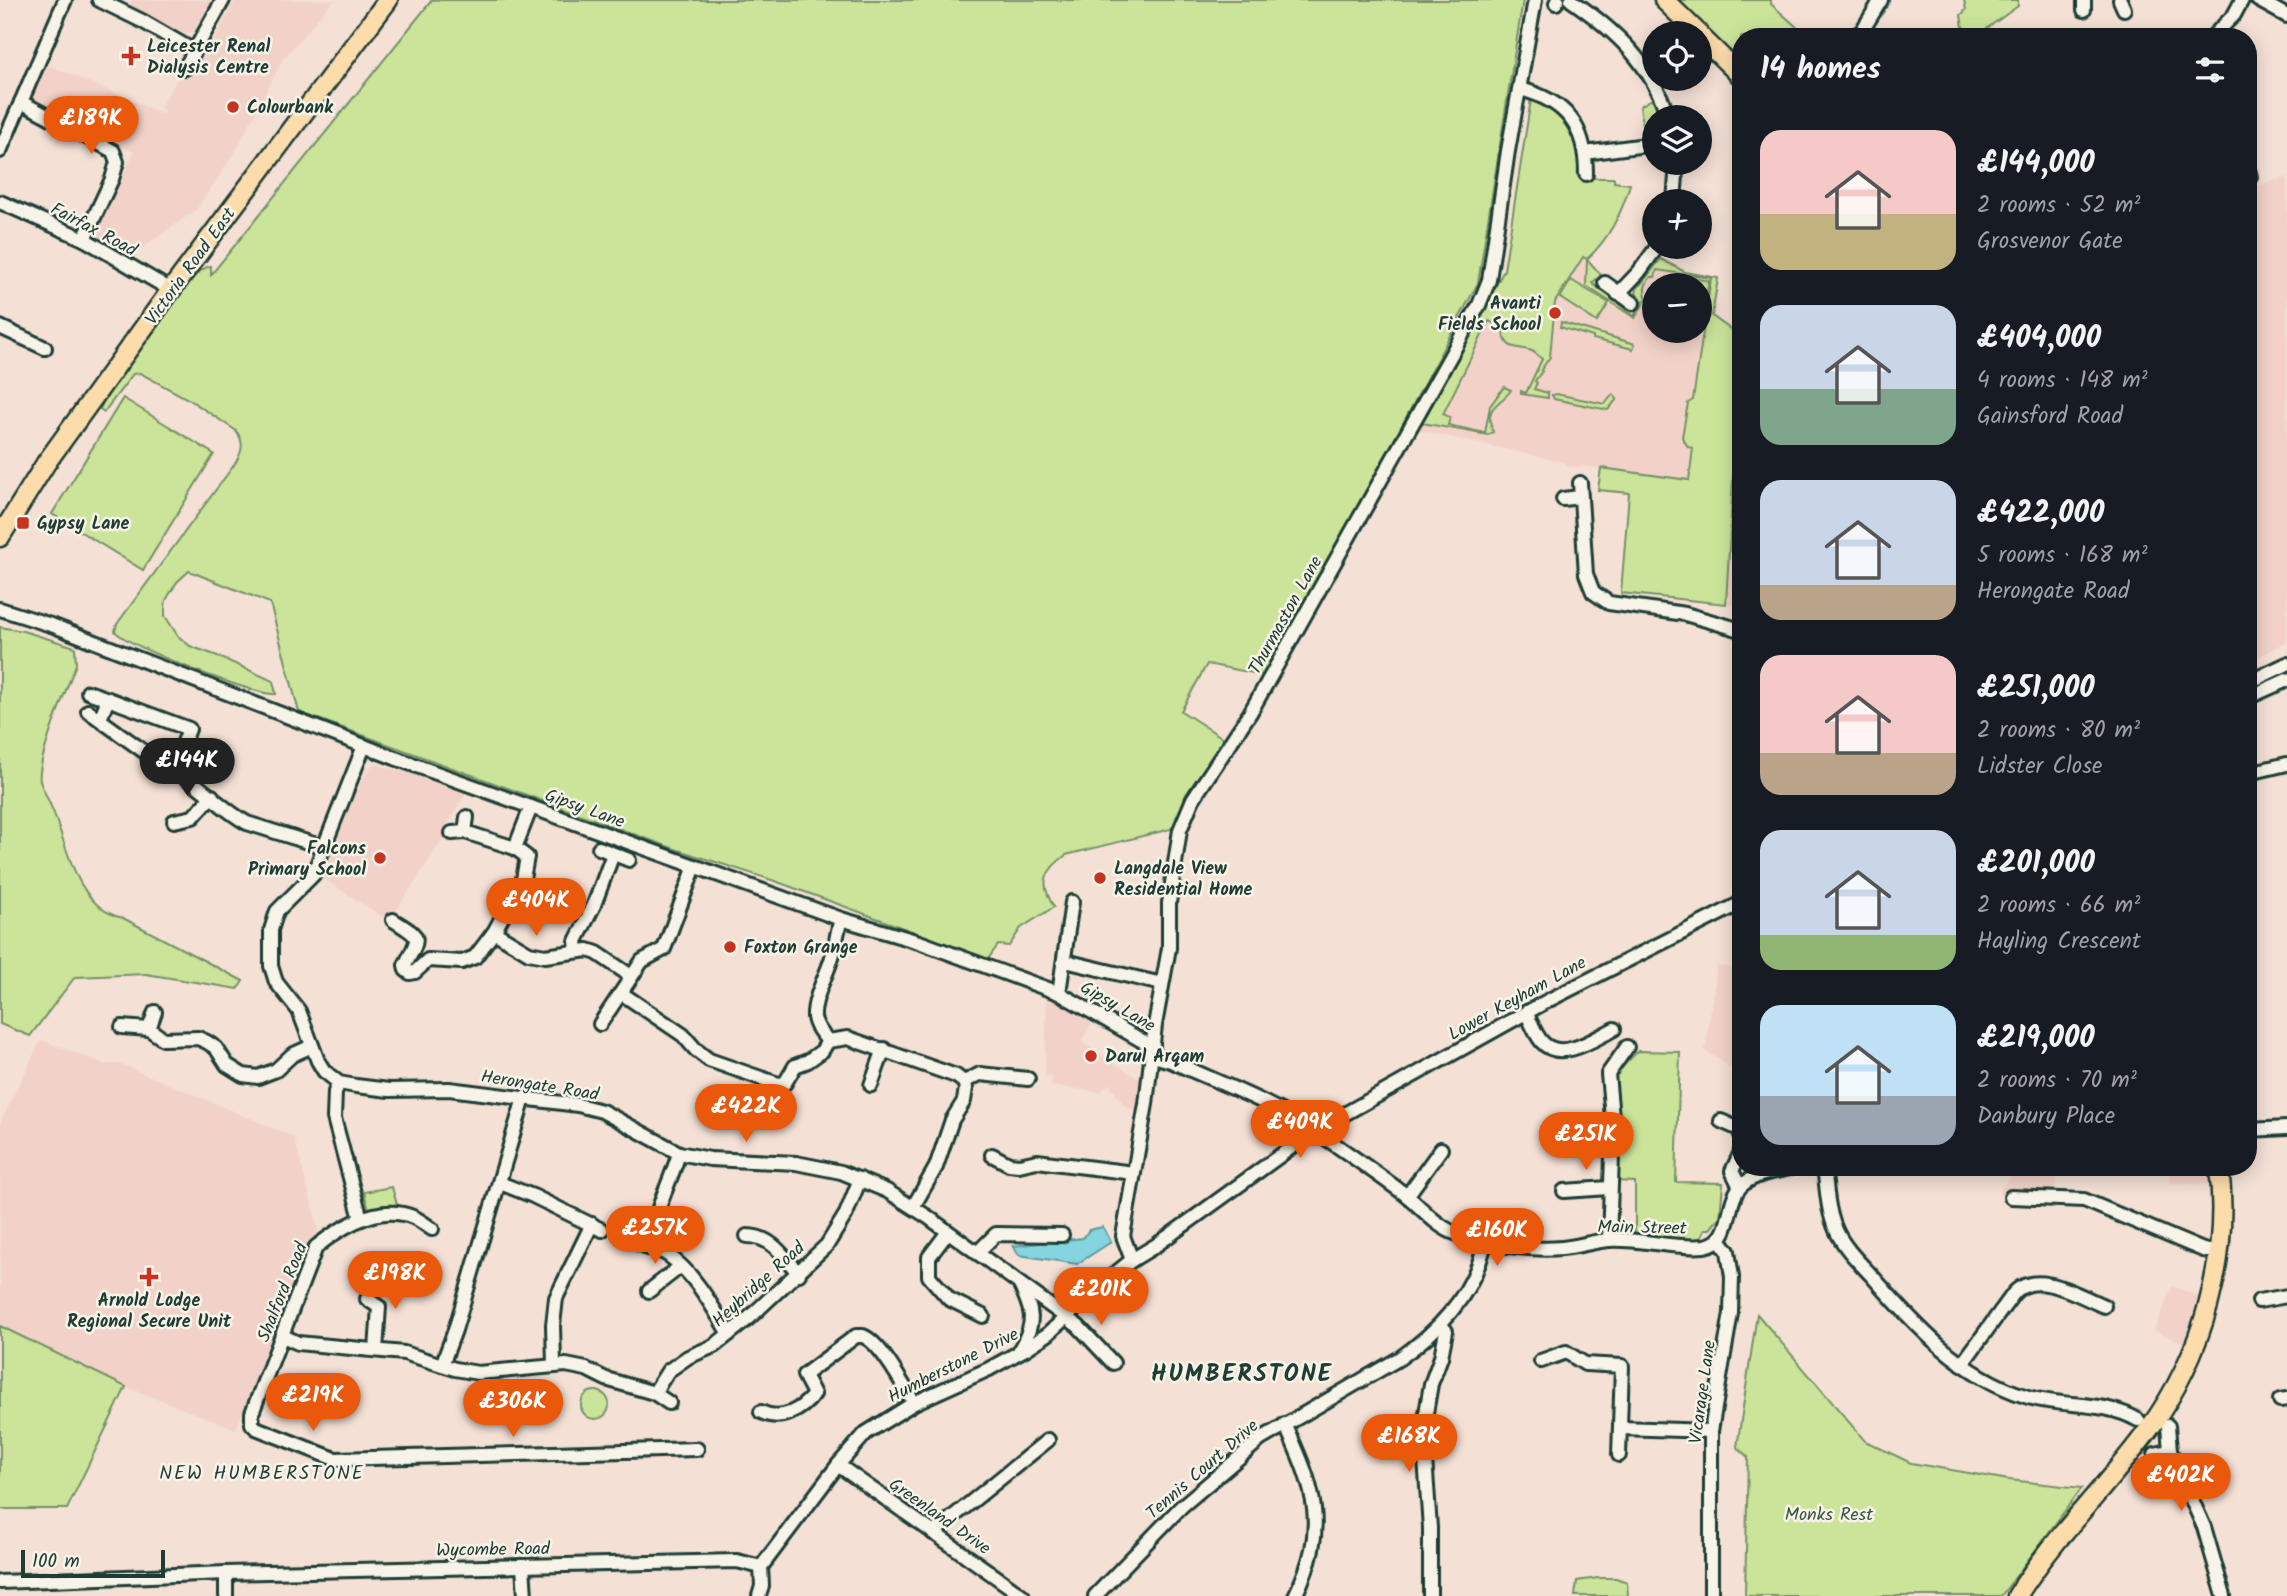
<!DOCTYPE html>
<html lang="en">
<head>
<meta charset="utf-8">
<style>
	body { margin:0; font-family:Kalam,sans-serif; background:#242831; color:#f1f3f6; height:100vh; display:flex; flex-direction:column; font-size:26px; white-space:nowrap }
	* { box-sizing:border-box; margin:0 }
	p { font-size:23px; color:#9ea1a6 }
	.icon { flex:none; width:38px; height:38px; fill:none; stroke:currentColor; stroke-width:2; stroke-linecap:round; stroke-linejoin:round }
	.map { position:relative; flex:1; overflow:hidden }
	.panel { position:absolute; left:1732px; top:28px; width:525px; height:1148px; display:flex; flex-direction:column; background:#171b24; border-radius:28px; box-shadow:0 4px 18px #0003 }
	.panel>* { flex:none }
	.buttons { position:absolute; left:1642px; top:21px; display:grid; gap:14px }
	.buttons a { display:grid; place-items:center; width:70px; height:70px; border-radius:50%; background:#171b24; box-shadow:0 4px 18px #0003; font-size:35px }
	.scale { position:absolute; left:21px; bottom:18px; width:144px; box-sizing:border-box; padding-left:7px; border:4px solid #1f3d34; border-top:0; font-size:19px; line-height:24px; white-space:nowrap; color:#1f3d34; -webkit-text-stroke:5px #f7f3e8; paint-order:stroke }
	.price { position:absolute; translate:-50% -60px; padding:0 16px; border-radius:24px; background:#ea580c; color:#fff; font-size:23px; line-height:46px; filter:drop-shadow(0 2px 4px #0008) }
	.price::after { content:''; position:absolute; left:50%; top:42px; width:21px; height:16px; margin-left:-10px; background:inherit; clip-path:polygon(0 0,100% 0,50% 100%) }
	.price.on { background:#222; color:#fff }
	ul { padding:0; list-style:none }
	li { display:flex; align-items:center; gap:21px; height:175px; padding:0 28px }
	li span { display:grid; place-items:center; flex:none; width:196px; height:140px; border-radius:21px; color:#555 }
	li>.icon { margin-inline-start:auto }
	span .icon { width:84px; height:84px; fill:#fffc; stroke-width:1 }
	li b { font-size:30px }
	h2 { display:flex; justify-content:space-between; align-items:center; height:84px; padding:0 28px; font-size:30px }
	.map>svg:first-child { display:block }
	.built { fill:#f2d2c8; fill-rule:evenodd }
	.green { fill:#cbe49a; stroke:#759067; stroke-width:2 }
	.water { fill:#84d5df; stroke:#5c989b; stroke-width:2 }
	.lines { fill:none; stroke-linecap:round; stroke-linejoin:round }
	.minor-casing { stroke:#1f3d34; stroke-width:18 }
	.highway-casing { stroke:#1f3d34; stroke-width:23 }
	.minor { stroke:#f7f3e8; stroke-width:12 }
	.highway { stroke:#fddcac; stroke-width:18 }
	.poi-dot { fill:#c8321e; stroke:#f7f3e8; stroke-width:2.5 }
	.labels { text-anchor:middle; stroke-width:5; stroke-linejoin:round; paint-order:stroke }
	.poi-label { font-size:18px; font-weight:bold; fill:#1f3d34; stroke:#f7f3e8; text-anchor:start }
	.street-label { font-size:18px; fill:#1f3d34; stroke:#f7f3e8 }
	.park-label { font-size:18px; fill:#395643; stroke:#f7f3e8 }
	.neighbourhood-label { font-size:19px; letter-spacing:2px; fill:#1f3d34; stroke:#f7f3e8 }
	.district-label { font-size:24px; font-weight:bold; letter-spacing:2px; fill:#1f3d34; stroke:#f7f3e8 }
</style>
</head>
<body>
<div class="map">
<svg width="2287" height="1596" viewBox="0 0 2287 1596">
	<rect width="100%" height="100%" fill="#f4e0d5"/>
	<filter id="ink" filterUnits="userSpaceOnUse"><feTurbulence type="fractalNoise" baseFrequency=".0143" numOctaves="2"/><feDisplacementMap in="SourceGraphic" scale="14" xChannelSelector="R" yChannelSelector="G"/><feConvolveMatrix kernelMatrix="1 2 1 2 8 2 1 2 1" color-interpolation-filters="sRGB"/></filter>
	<g filter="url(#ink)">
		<g class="built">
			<polygon points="132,0 215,0 195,32 185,34 129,6"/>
			<polygon points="235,0 334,0 283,59 238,147 197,209 144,247 128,253 108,244 100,240 98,235 99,227 134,152 66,124 32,102 29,97 44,63 163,114 164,110 160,108 181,73 188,76 206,47 210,48"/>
			<path d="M1579,165L1580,178H1614V182L1630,184L1621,214L1599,248L1587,259L1601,275L1592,283L1623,306L1624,310L1634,316L1640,308L1642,300L1636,293L1637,289L1661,259L1685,272L1718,278L1689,480L1587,467H1570L1563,462L1418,430L1504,270L1517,184ZM1654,285H1699V331H1654Z"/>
			<polygon points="2287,177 2287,642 2249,662 2249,188"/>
			<polygon points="1741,241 1741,606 1726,604 1741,344 1733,279"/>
			<polygon points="375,764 468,789 447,825 444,838 389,921 322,878 354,796 370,767"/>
			<polygon points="1717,966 1741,968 1741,1074 1705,1051"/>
			<polygon points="1047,993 1095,1018 1081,1042 1141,1080 1137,1110 1126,1108 1109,1084 1100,1092 1051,1086 1052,1076 1045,1076"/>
			<polygon points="41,1040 105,1064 121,1064 294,1137 318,1228 236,1429 126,1387 0,1326 0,1123"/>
			<polygon points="2020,1167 2056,1167 2055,1196 2000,1195 2000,1189"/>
			<polygon points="2170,1167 2205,1167 2208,1185 2170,1183"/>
			<polygon points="2172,1286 2201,1297 2186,1344 2154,1331"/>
		</g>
		<g class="green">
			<path d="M432,0H1523L1478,283L1322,575L1263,675L1207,664L1181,711L1226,740L1175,828L1066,855C1044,871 1039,883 1054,907L1021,928L1009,946L998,945L988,959L775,881L675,849L299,712L270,603L189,571L177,582L166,600L165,607V616L178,636L190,646L215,655L273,681L276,694C258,697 126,646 115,631L117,624L234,465C242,453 246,442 235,430L190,400L140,373L133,374L104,412L100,409L105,398C120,375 187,268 211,266V275Z"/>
			<polygon points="1663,0 1771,0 1771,4 1808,37 1741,37 1741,76"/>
			<polygon points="1964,0 2018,0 2018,6 1986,29 1984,37 1967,37 1968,31 1963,27 1961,15 1966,10"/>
			<polygon points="1654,98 1661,117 1654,117 1654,137 1648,136 1645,138 1640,106"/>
			<path d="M1531,99C1570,113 1579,139 1579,178H1614V182L1630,184C1622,213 1610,238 1587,259L1601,275L1592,283L1634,316L1642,300L1636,293L1637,289L1661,259L1685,272L1718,278L1712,316L1741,337L1726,604L1621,593L1629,493L1598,490L1601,468L1689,480L1693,448L1688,447L1682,437L1688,403L1693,400L1711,278L1657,270L1655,277H1651C1645,283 1643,290 1647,298L1635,318L1586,286L1587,259L1583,257L1555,302L1550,357L1541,370L1542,371L1535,381L1537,383L1534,389L1548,393V398L1521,394V391L1526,393L1542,359C1538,356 1536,353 1532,351C1515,345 1506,353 1502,327L1489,321L1443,414L1450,417L1448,425L1485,433L1490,406L1504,387L1511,390C1500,406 1483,405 1493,432L1488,435L1422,423L1468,340L1504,270Z"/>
			<polygon points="1687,277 1709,281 1701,324 1699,324 1699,285 1686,285"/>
			<polygon points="1571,280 1609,303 1597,322 1560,298"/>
			<polygon points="1561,322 1635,344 1633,349 1593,339 1593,337 1560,327"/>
			<polygon points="1556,394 1605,404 1613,394 1617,399 1608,410 1554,399 1552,395"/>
			<polygon points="123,398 214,454 143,570 52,514"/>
			<path d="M0,627L23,631L75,647L76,664C68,686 36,761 40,781C42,788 52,807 55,816C68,852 79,909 123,918L243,981L238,989L146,974L75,977L30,1036L0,1024Z"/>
			<polygon points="1638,1051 1680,1052 1676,1182 1723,1183 1720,1217 1710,1229 1705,1229 1701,1238 1688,1241 1635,1235 1635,1182 1616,1181 1612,1077"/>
			<polygon points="392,1187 397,1205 369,1210 364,1192"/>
			<polygon points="1757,1314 1865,1441 1911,1463 2009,1480 2082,1488 2001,1596 1745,1596 1748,1457 1737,1447"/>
			<polygon points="0,1326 126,1387 67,1509 0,1509"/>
			<circle cx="595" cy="1405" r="14"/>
			<polygon points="1598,1578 1616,1578 1627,1582 1628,1596 1575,1596 1577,1581"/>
		</g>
		<polygon class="water" points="1103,1227 1111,1242 1077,1264 1019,1255 1013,1246 1083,1238 1089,1230"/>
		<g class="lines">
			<defs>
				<g id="minor">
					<polyline points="99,0 142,21 194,51"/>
					<path d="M1571,0C1616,31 1652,64 1668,117"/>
					<polyline points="2120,0 2124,9"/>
					<polyline points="2258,0 2287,16"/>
					<polyline points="1556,3 1558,0"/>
					<polyline points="2084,10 2084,0"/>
					<polyline points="1853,37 1862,31 1881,0"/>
					<polyline points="2212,37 2234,15 2242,0"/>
					<polyline points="185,68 223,0"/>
					<path d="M1520,89C1566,101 1586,126 1586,174"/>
					<polyline points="21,102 113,151 117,162 112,179 84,239"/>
					<polyline points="0,151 65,0"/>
					<polyline points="1585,153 1654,144"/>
					<polyline points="2249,173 2250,177"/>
					<polyline points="1674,201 1677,163"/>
					<polyline points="0,202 84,239 171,290"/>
					<polyline points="1605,283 1633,303"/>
					<polyline points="1618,294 1639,272 1657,247"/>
					<polyline points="0,327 45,348"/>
					<polyline points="1580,483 1586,574 1593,592 1609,603 1685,614 1741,630"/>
					<polyline points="1563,499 1580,497"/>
					<polyline points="0,609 54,626 395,758 841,919 919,942 1059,993 1153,1047"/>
					<polyline points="2249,682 2287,664"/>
					<polyline points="88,692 108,699"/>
					<polyline points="2249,697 2287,680"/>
					<path d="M88,711L160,763C194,776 216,806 247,823L323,847"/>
					<polyline points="100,719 108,699 189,729 174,768"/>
					<polyline points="364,746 313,875 277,911 271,930 271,966 276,982 299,1011 318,1061 324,1071 339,1083 356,1086 389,1090 449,1089 578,1105 602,1111 679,1153 710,1159 796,1163 841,1172 887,1191 928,1217 1078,1326 1113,1363"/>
					<polyline points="2249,773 2287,764"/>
					<polyline points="174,821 193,817 212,796"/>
					<polyline points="465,832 467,817"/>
					<polyline points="452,833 465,832 515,848"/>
					<polyline points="599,848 629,860"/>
					<path d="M841,919C837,932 836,944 832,957C827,975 813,998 814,1017C815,1026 822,1034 828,1041L848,1038L956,1076L964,1082"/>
					<path d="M393,920C421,938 421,935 405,965L406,970L410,973L415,972L428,960L462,962L475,957L494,932L523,879L527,857L515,848L531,807"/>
					<polyline points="494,932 529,953 545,956 588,950 597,953 631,976"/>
					<polyline points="577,950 576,941 594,905 613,854"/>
					<polyline points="1065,961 1162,984"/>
					<polyline points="621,993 683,1035 696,1050 709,1060 778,1084 785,1083 795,1066 808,1061 822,1051 828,1041"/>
					<polyline points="1059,993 1072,902"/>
					<path d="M1526,1012C1531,1022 1535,1034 1542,1042C1561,1063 1596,1038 1614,1029"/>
					<polyline points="600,1024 642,961 664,949 695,866"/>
					<polyline points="122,1027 149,1029 163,1039 198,1038 207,1042 216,1048 227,1065 243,1075 258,1077 276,1070 292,1055 312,1046"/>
					<polyline points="149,1029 155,1012"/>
					<path d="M1153,1056L1171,1061C1219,1083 1271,1102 1315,1131C1345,1151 1376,1173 1406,1195C1421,1207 1434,1224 1452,1232C1481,1244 1530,1251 1562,1248C1577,1247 1593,1241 1609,1240C1641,1238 1672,1249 1704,1246C1735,1242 1724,1203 1741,1186C1755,1173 1777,1171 1795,1167"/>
					<polyline points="339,1083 335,1092 334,1118 361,1219"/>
					<polyline points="871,1085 884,1049"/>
					<polyline points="1721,1121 1739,1129 1741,1135"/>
					<polyline points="2249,1130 2287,1128"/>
					<polyline points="992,1155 1009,1164 1019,1165 1037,1161 1134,1173"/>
					<path d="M1824,1167C1827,1188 1827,1210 1836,1230C1844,1248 1859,1262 1872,1276C1914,1324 1961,1376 2025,1396C2063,1408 2103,1400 2138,1420"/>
					<polyline points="500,1183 533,1196 602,1230"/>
					<polyline points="1740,1187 1732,1171 1741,1152"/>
					<polyline points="1564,1191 1609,1188"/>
					<polyline points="1407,1196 1441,1149"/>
					<polyline points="2011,1197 2084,1200 2203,1250 2219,1253"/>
					<polyline points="913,1207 936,1167 952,1120 964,1101 966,1088 964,1082 980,1074 1028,1079"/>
					<path d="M432,1229C426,1225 420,1220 413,1217C379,1203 342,1226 316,1247L252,1413V1424L256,1428L335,1459L697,1449"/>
					<polyline points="948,1232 929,1257 929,1276 949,1299 983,1316"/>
					<path d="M747,1236C772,1236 784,1257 799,1274"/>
					<polyline points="1609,1240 1613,1128 1608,1074 1627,1047"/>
					<path d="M637,1243C647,1247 659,1249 668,1255C695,1274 712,1306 729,1334"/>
					<path d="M648,1248C654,1234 655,1219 660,1205C666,1187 674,1171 679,1153"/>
					<polyline points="977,1253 996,1234 1062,1235"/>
					<polyline points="1132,1260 1123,1236 1146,1104 1155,1025 1169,948 1169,903 1180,830 1193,799 1250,713 1479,305 1489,280 1508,151 1535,0"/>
					<polyline points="649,1291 681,1266"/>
					<polyline points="367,1299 379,1307 376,1350"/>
					<polyline points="2259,1301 2287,1296"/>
					<polyline points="283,1336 298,1343 404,1353 455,1369 478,1373 566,1365 586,1369 606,1379 654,1393 669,1403"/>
					<path d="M1020,1349C1036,1322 1033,1312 1020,1285"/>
					<polyline points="1541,1361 1566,1352 1585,1364 1622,1366 1619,1455"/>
					<path d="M1962,1364L2014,1293C2037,1269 2079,1296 2104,1306"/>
					<polyline points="442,1365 455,1330 524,1098"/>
					<polyline points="554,1365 553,1325 556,1298 592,1224"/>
					<polyline points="654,1393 668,1371 688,1357 714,1346 749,1318 827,1245 846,1214 860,1179"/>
					<polyline points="2280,1400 2287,1399"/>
					<path d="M761,1412C781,1422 802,1410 814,1394L804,1375L856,1336H863C881,1343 903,1385 914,1403"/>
					<path d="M1285,1424C1315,1490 1329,1527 1295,1596"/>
					<polyline points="2168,1426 2170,1451 2204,1527 2224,1596"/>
					<polyline points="1620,1428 1711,1431"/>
					<polyline points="2155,1454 2170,1451"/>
					<polyline points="838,1465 1023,1596"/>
					<polyline points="933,1533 1048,1440"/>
					<polyline points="523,1566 525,1596"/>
					<polyline points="226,1573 226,1596"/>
					<polyline points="0,1582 226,1573 737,1561 761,1567"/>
					<polyline points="759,1596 762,1586 761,1567 838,1465 866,1433 914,1403 989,1369 1027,1348 1048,1334 1097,1288 1132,1260 1155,1246 1314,1131 1549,1000 1741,903"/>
					<path d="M1095,1596L1182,1506L1261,1439L1400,1358C1441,1329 1476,1290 1485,1241"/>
					<polyline points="1430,1596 1430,1528 1423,1431 1431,1384 1441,1357 1446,1331 1441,1325"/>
					<polyline points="1711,1596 1711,1431 1731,1313 1732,1277 1728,1251 1719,1239"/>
				</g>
				<g id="highway">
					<polyline points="1664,0 1698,33"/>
					<polyline points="1699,35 1741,76"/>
					<polyline points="0,537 46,463 171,290 388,0"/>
					<path d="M2017,1596C2055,1535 2107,1487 2149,1429C2203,1355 2230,1258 2219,1167"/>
				</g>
			</defs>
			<use href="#minor" class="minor-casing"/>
			<use href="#highway" class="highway-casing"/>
			<use href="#minor" class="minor"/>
			<use href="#highway" class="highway"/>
		</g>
	</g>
	<g class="poi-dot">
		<path d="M127.5 45.5h7v7h7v7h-7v7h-7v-7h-7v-7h7z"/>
		<circle cx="233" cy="107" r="7"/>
		<circle cx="1555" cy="313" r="7"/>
		<rect x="16" y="516" width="14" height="14" rx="3.5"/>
		<circle cx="380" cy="858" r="7"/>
		<circle cx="1100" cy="878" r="7"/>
		<circle cx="730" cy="947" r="7"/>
		<circle cx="1091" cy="1056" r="7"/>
		<path d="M145.5 1266.5h7v7h7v7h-7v7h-7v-7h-7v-7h7z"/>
	</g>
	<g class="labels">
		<g class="poi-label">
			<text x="147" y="52">Leicester Renal<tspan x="147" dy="21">Dialysis Centre</tspan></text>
			<text x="247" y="113">Colourbank</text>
			<text x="1541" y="309" text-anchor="end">Avanti<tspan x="1541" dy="21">Fields School</tspan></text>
			<text x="37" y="529">Gypsy Lane</text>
			<text x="366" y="854" text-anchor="end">Falcons<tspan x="366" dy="21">Primary School</tspan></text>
			<text x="1114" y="874">Langdale View<tspan x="1114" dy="21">Residential Home</tspan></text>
			<text x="744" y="953">Foxton Grange</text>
			<text x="1105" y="1062">Darul Arqam</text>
			<text x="149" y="1306" text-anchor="middle">Arnold Lodge<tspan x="149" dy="21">Regional Secure Unit</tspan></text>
		</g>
		<g class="street-label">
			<text transform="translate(94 229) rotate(28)" y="6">Fairfax Road</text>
			<text transform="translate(190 266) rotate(-54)" y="6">Victoria Road East</text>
			<text transform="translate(1285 615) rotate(-61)" y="6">Thurmaston Lane</text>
			<text transform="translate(585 808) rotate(20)" y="6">Gipsy Lane</text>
			<text transform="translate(1517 998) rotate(-29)" y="6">Lower Keyham Lane</text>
			<text transform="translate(1118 1006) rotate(30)" y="6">Gipsy Lane</text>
			<text transform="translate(540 1085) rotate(9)" y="6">Herongate Road</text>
			<text transform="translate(1642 1227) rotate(1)" y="6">Main Street</text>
			<text transform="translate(758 1284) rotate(-42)" y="6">Heybridge Road</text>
			<text transform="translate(282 1292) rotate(-68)" y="6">Shalford Road</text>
			<text transform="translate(953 1365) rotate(-27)" y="6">Humberstone Drive</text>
			<text transform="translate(1702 1392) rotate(-82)" y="6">Vicarage Lane</text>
			<text transform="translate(1202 1469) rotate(-41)" y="6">Tennis Court Drive</text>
			<text transform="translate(940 1516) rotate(35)" y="6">Greenland Drive</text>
			<text transform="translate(493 1549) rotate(-1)" y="6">Wycombe Road</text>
		</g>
		<g class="park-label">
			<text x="1829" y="1520">Monks Rest</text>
		</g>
		<g class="neighbourhood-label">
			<text x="262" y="1479">NEW HUMBERSTONE</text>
		</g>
		<g class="district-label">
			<text x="1242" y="1381">HUMBERSTONE</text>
		</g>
	</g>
</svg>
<div class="buttons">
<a><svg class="icon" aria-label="locate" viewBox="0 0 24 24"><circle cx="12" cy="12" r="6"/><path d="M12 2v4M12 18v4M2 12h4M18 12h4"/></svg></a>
<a><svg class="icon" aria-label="layers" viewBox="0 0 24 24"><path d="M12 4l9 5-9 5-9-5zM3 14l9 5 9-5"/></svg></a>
<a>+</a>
<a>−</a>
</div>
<div class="scale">100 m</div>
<b class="price" style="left:91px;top:156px">£189K</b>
<b class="price on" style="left:187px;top:798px">£144K</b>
<b class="price" style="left:536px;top:938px">£404K</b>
<b class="price" style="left:746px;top:1144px">£422K</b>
<b class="price" style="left:1300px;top:1160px">£409K</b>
<b class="price" style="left:1586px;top:1172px">£251K</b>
<b class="price" style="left:655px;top:1266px">£257K</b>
<b class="price" style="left:1497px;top:1268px">£160K</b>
<b class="price" style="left:395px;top:1311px">£198K</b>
<b class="price" style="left:1101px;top:1327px">£201K</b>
<b class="price" style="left:313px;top:1433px">£219K</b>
<b class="price" style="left:513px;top:1439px">£306K</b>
<b class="price" style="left:1409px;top:1474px">£168K</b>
<b class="price" style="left:2181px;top:1513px">£402K</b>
<section class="panel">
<h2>14 homes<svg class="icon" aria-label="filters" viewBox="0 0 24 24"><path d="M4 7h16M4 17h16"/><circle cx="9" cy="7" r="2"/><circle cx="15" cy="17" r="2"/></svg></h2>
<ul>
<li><span style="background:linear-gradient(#f6c9c9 60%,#c2b280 0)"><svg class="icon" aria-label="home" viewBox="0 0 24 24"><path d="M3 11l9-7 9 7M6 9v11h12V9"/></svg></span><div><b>£144,000</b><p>2 rooms · 52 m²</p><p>Grosvenor Gate</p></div></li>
<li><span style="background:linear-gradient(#c9d6e8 60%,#7fa58c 0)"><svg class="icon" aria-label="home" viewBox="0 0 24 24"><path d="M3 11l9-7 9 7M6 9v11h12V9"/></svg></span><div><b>£404,000</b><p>4 rooms · 148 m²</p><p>Gainsford Road</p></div></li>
<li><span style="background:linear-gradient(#c9d6e8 75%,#b9a48a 0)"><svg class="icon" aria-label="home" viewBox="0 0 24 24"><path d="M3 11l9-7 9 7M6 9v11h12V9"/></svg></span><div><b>£422,000</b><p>5 rooms · 168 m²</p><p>Herongate Road</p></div></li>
<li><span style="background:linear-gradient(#f6c9c9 70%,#b9a48a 0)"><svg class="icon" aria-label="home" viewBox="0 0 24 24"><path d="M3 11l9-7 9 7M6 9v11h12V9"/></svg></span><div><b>£251,000</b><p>2 rooms · 80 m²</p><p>Lidster Close</p></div></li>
<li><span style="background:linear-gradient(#c9d6e8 75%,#8fb573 0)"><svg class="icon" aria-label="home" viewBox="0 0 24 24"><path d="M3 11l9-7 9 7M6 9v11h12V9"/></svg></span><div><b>£201,000</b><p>2 rooms · 66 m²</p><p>Hayling Crescent</p></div></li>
<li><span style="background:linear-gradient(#bfe0f5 65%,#9aa5b1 0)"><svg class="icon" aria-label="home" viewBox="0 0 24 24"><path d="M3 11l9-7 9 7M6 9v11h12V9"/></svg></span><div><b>£219,000</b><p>2 rooms · 70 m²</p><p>Danbury Place</p></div></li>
</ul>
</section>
</div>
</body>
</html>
